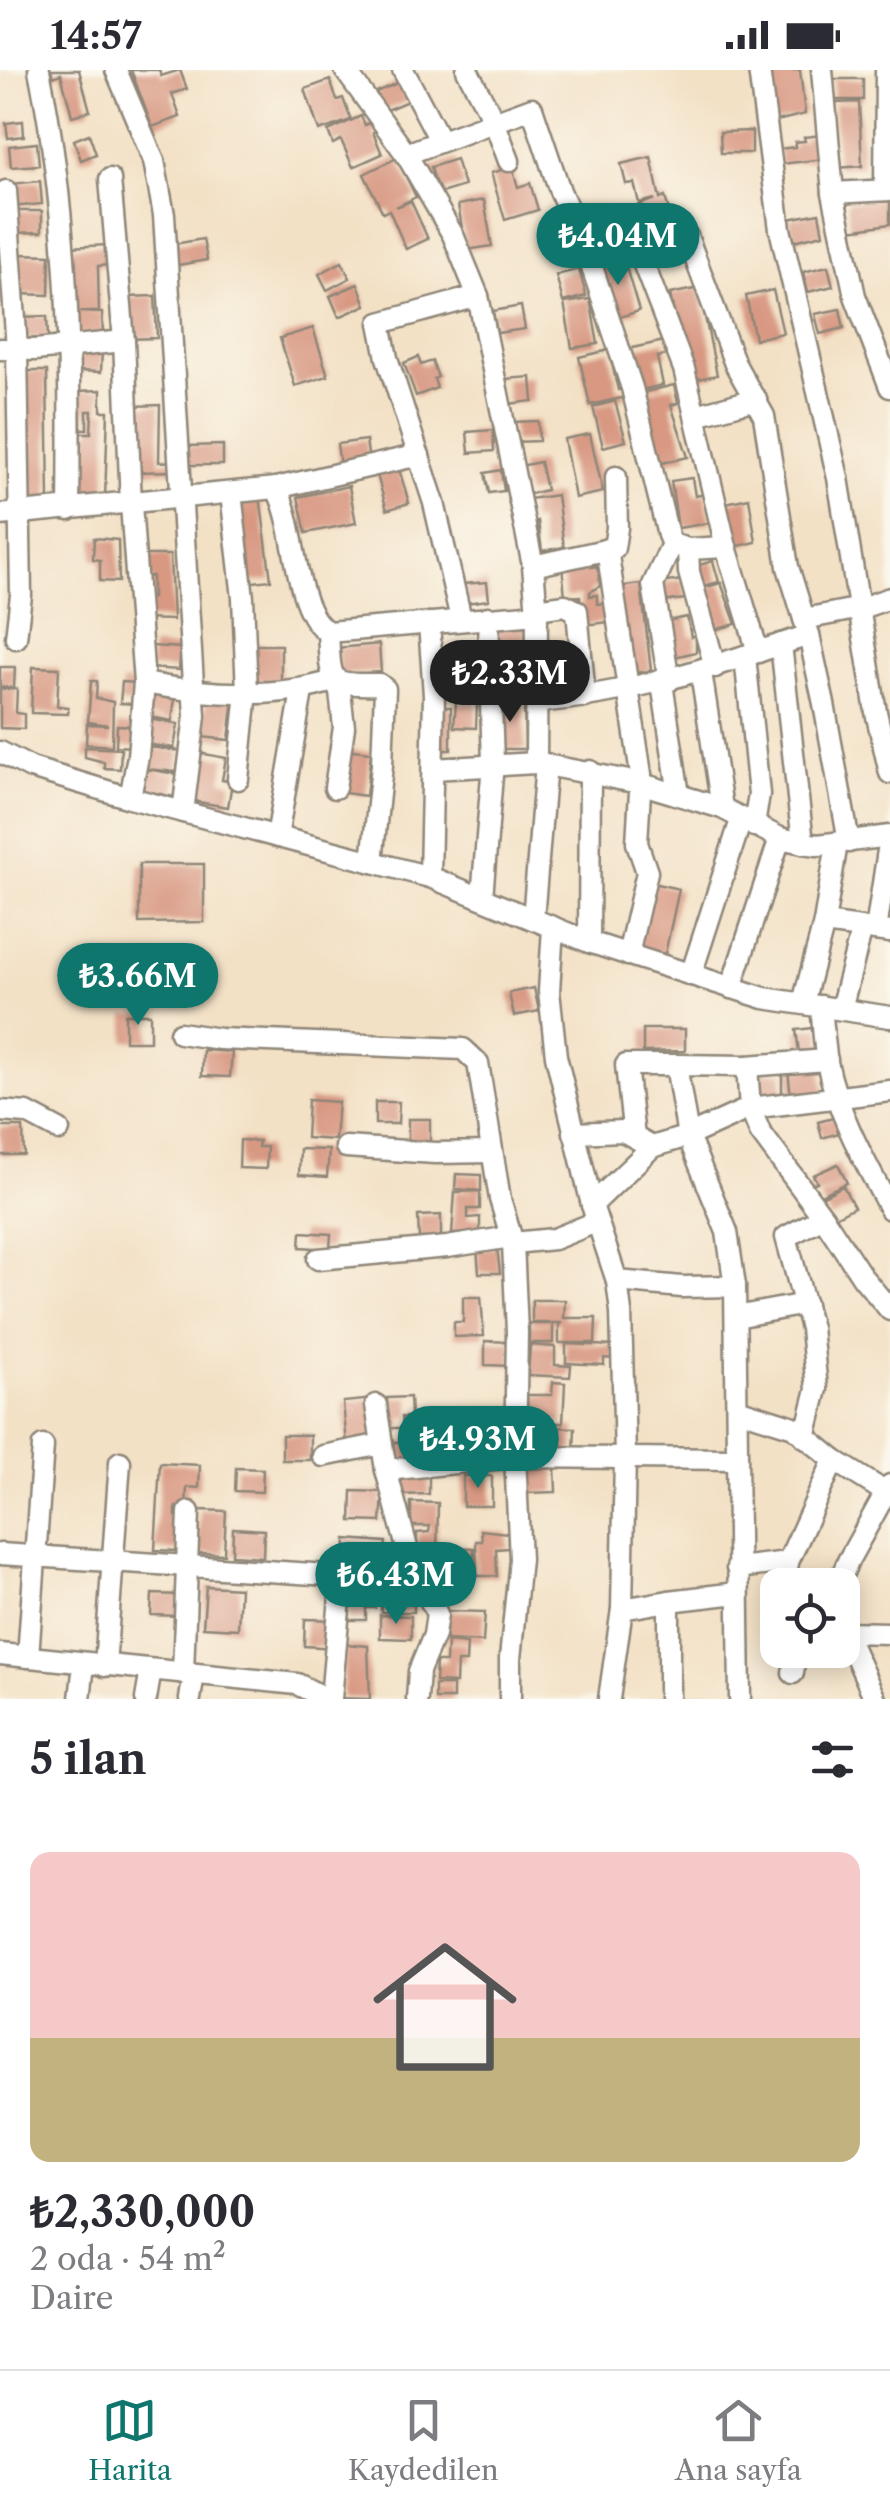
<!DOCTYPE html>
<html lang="tr">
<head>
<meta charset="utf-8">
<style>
	body { margin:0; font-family:"Libre Caslon Text",serif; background:#f2f2f3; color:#2b2b33; height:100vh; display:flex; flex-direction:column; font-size:38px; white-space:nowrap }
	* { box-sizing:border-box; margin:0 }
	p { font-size:32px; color:#7c7c81 }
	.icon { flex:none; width:55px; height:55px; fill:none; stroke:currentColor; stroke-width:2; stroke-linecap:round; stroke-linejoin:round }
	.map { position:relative; height:1629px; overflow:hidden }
	.drawer { display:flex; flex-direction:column; background:#fff; flex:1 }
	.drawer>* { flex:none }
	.tools { position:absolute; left:760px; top:1498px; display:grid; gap:20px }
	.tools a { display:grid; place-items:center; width:100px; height:100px; border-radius:20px; background:#fff; box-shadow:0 5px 25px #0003; font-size:50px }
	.price { position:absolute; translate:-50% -85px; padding:0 22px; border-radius:35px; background:#0f766e; color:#fff; font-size:32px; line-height:65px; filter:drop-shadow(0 2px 5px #0008) }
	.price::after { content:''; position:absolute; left:50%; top:60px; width:30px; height:22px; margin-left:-15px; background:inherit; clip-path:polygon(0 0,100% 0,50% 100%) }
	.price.on { background:#222; color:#fff }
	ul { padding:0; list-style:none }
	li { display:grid; align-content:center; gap:20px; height:530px; padding:0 30px }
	li span { display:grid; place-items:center; height:310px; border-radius:20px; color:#555 }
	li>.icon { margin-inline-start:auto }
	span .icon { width:180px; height:180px; fill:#fffc; stroke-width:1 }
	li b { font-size:42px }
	h2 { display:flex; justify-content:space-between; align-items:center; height:120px; padding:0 30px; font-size:42px }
	.status { display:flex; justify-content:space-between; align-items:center; height:70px; padding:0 50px; background:#fff; direction:ltr }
	.status svg { height:28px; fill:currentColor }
	.tab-bar { display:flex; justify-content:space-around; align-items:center; height:140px; border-top:2px solid #e1e1e2; background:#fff; font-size:28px; color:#7c7c81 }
	.tab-bar a { display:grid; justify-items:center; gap:5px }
	.tab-bar .on { color:#0f766e }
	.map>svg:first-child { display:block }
	.building { fill:#d89882 }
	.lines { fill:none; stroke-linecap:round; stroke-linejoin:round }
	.minor-casing { stroke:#8f8678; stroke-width:25 }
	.minor { stroke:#fff; stroke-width:20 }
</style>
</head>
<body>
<div class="status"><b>14:57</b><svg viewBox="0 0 49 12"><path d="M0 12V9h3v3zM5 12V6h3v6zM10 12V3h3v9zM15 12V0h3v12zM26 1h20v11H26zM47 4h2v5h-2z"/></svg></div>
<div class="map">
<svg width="890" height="1629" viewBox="0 0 890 1629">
	<rect width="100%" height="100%" fill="#fbf7ec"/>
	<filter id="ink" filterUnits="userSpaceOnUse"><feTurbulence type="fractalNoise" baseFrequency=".01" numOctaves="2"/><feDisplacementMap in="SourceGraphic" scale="20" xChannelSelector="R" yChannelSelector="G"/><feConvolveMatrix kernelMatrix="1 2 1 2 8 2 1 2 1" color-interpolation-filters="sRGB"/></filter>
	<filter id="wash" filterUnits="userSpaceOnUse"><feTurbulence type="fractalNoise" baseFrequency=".0048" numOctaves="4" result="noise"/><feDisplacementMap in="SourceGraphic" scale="40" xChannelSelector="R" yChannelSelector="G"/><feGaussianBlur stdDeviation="2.25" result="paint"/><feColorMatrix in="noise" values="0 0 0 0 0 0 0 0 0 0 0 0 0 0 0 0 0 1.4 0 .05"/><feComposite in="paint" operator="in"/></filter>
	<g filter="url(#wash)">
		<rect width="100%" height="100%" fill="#f3e1c6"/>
		<g id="blocks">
			<g class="building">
				<polygon points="51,0 79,0 90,41 72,46 61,4 53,7"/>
				<polygon points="131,0 159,0 161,6 180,0 187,19 172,24 180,47 152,57"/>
				<polygon points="767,0 800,0 805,44 773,52"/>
				<rect x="833" y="9" width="30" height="21"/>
				<polygon points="330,10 337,30 343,28 351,50 319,61 305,19"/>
				<polygon points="402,11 410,30 384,41 376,22"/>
				<polygon points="859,32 862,96 837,98 834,33"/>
				<polygon points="361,46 365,55 374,51 377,60 373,62 382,84 353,97 341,70 333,74 328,61"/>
				<polygon points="23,51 24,66 8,68 6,53"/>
				<polygon points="752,61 752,83 721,83 720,62"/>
				<polygon points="89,64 96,84 81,90 74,70"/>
				<polygon points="822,65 825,89 780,94 779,79 795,77 795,72 805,71 804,67"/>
				<polygon points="37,73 39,95 11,97 9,76"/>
				<polygon points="651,87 660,129 665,127 671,147 639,156 633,137 655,129 639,133 634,113 626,114 621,94"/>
				<polygon points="397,88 416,127 396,137 411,131 428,169 406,179 389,140 383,143 364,104"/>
				<polygon points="456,89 464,116 438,124 431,97"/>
				<polygon points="512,97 518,117 530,113 538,140 505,150 491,103"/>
				<polygon points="40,111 42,134 12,137 10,114"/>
				<polygon points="890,127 890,154 850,160 847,132"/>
				<polygon points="484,130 492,176 466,180 458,135"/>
				<polygon points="609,140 615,158 587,167 582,149"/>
				<polygon points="13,141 42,141 42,162 14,163"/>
				<polygon points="819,143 823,164 794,171 789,149"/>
				<polygon points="203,169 207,190 178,195 174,174"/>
				<polygon points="108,175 109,195 98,196 99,242 80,242 102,243 103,264 72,265 69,177"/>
				<polygon points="20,184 50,185 49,225 19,224"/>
				<polygon points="623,187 639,241 614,249 598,195"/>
				<polygon points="342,192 350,208 327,220 319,204"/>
				<polygon points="828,196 833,216 808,222 803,202"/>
				<polygon points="579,199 586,226 563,232 556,205"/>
				<polygon points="358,214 366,235 339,247 330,226"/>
				<polygon points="699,218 717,305 688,311 670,224"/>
				<polygon points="773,220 783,263 755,269 746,226"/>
				<polygon points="155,226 157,268 128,269 127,227"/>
				<polygon points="590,229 598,274 572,278 564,233"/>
				<polygon points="521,236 525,259 497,263 493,241"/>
				<polygon points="840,239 844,258 820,264 815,244"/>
				<polygon points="47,246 48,268 21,269 20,247"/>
				<polygon points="313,258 328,306 295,316 280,268"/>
				<polygon points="664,271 667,285 657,287 663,315 637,321 628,279"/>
				<polygon points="76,280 102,280 101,302 75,301"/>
				<polygon points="609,280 618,320 624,319 626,327 590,335 579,287"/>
				<polygon points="418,287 421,295 432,291 438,307 434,309 437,318 416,326 404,293"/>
				<polygon points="20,301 47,301 49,431 23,432"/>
				<polygon points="531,307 533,331 508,334 505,309"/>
				<polygon points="674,315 678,333 671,335 688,387 658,394 641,323"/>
				<polygon points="101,320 101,341 108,341 105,429 78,429 79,363 91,363 92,341 87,341 87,359 81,359 77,321"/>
				<polygon points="615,331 626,371 603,377 593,337"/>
				<polygon points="160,335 159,392 178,391 178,401 134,402 133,336"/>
				<polygon points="538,351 539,371 513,372 512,352"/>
				<polygon points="493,360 494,381 469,383 467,362"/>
				<polygon points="590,364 603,422 575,428 564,369"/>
				<polygon points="366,370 369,391 340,396 337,374"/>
				<polygon points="223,375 223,395 187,395 187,376"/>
				<polygon points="540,392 546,420 526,425 520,396"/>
				<polygon points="399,399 409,433 387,440 377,405"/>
				<polygon points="501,400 504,421 489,423 485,403"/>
				<polygon points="692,408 695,426 706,424 710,453 678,458 671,411"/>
				<polygon points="349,416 356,453 306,463 298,427"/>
				<polygon points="557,425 564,477 542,481 538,451 532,452 529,429"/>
				<polygon points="260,426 271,510 244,513 236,428"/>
				<polygon points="749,428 756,472 730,478 721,434"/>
				<polygon points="94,468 118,470 119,512 100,511 100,490 93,489"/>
				<polygon points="143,485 170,485 173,550 142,549 143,528 152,528 152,506 143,507"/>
				<polygon points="590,490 591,497 596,496 599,503 600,516 590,522 590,526 597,525 597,534 608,533 610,552 583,555 580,526 565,527 562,494"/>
				<polygon points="713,491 719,512 695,518 689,498"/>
				<polygon points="683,510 686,529 660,532 658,513"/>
				<polygon points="487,512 489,530 465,533 463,514"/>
				<polygon points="721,513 736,554 708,562 695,520"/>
				<polygon points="641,514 651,601 626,604 616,517"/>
				<polygon points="687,547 691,567 696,565 696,582 670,588 663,552"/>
				<polygon points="492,555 526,555 527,621 493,621"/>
				<polygon points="379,574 381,602 339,605 337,578"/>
				<rect x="252" y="575" width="29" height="36"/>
				<polygon points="152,576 181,578 179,600 150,598"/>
				<polygon points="0,597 15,597 14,618 0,617"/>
				<polygon points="33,597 59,598 57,636 68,637 68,644 31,643"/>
				<polygon points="91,611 97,611 96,628 113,632 112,676 86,674 87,654 108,655 88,652"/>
				<polygon points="122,612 137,613 136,634 120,633"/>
				<polygon points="149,617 176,621 172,651 144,646"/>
				<polygon points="0,619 17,619 16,643 24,644 24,659 0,658"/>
				<polygon points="207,625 234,628 229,670 202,667"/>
				<polygon points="495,627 504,627 504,632 524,631 525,679 496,679"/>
				<polygon points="456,632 477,634 476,658 454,657"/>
				<polygon points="444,637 451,637 451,680 438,680"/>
				<polygon points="148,649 178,654 174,678 144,674"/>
				<polygon points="117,655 136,656 135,677 116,676"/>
				<polygon points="142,676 180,681 177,702 146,699 177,704 174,727 137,719"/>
				<polygon points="85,677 121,679 120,699 104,698 104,692 85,687"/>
				<polygon points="343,679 371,682 366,726 338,722"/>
				<polygon points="199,683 226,688 222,710 232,712 228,737 192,731"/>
				<polygon points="139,794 204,794 204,852 139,853"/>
				<polygon points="652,813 679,819 665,884 639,878"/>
				<polygon points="534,918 539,941 514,946 509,923"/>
				<rect x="125" y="944" width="25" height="27"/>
				<polygon points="820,957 823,987 800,990 796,960"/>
				<polygon points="643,959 685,959 685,981 643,982"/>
				<polygon points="203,980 232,982 230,1007 202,1006"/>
				<polygon points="821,997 824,1022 791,1027 788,1000"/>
				<polygon points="782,1002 782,1025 757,1026 756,1003"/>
				<polygon points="308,1030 338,1032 335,1070 306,1068"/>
				<polygon points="375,1032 399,1032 398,1054 375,1054"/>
				<polygon points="841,1046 846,1061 822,1068 818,1052"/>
				<rect x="408" y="1049" width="22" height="23"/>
				<polygon points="0,1057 23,1057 24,1085 0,1085"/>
				<polygon points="240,1070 259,1071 258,1077 267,1077 266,1099 239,1098"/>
				<polygon points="300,1079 329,1080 327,1107 299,1105"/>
				<polygon points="838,1094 847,1113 814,1128 808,1116 817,1112 813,1105"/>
				<polygon points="456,1104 481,1105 481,1121 455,1119"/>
				<polygon points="843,1116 854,1137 831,1149 820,1128"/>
				<polygon points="480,1121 480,1139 468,1139 468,1148 480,1147 480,1163 452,1164 455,1122"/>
				<polygon points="441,1145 441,1168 419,1168 418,1146"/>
				<polygon points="301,1162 331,1164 330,1179 300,1177"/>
				<polygon points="497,1177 500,1203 479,1203 477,1179"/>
				<polygon points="463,1227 481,1227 484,1266 454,1267 454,1252 463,1252"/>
				<polygon points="532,1230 565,1230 564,1248 596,1248 595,1273 559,1273 559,1254 562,1253 532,1253"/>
				<rect x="529" y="1254" width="24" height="19"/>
				<polygon points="485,1271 512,1272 512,1296 485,1295"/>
				<polygon points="566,1274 616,1276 616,1289 604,1288 604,1295 566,1293"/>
				<polygon points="530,1275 555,1277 555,1295 571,1296 570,1307 528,1305"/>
				<polygon points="553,1312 565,1313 563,1353 527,1353 527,1325 552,1325"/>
				<polygon points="410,1327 411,1347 402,1347 403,1358 388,1358 387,1328"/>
				<polygon points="374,1329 378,1372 347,1375 343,1332"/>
				<polygon points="464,1338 493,1339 490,1386 463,1385"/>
				<polygon points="526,1356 575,1358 574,1382 553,1381 552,1363 551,1383 525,1382"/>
				<polygon points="449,1359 450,1389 425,1389 426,1367 439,1368 439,1360"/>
				<rect x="282" y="1365" width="28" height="25"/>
				<polygon points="416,1371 416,1393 394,1393 393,1372"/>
				<polygon points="160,1393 200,1395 199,1418 187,1417 186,1437 176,1437 176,1446 179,1446 178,1481 155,1480"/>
				<polygon points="525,1396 555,1396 556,1422 526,1423"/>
				<polygon points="236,1398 263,1399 262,1422 235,1421"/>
				<polygon points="429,1403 429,1424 400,1425 399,1404"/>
				<rect x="463" y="1406" width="29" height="30"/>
				<polygon points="352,1421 383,1422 381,1452 351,1451"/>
				<polygon points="411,1432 438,1433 437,1490 417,1490 417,1463 429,1462 430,1456 411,1456"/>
				<polygon points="200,1440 226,1441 224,1484 198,1483"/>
				<polygon points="233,1458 264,1460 263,1487 232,1485"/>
				<polygon points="481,1460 508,1463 508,1478 496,1479 497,1506 477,1506 476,1471 482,1471"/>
				<polygon points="346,1469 386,1472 384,1493 345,1490"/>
				<polygon points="452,1477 474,1478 473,1504 451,1503"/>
				<polygon points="206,1516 240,1518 238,1559 203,1557"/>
				<polygon points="349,1517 375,1517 375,1538 366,1538 366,1550 349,1550"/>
				<rect x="381" y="1519" width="33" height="23"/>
				<polygon points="152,1524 182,1525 181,1546 151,1545"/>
				<polygon points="447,1541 485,1542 483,1572 446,1570"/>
				<polygon points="380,1545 411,1546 411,1569 380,1568"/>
				<polygon points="305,1549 337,1550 335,1578 304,1576"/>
				<polygon points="447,1572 467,1574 466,1592 457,1592 456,1613 435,1612 436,1592 446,1592"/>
				<polygon points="345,1574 368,1576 370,1629 342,1628"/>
				<rect x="435" y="1615" width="18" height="14"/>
			</g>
		</g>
	</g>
	<g filter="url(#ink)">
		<use href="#blocks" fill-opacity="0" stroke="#8f8678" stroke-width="2.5"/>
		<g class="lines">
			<defs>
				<g id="minor">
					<path d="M39,0C69,144 71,294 69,440"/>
					<polyline points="116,0 154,91 164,145 195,646 183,742"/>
					<polyline points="345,0 406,84 453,165 478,226 533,496 537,544 536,693"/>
					<polyline points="403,0 440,70"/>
					<polyline points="467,0 494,51 509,91"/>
					<polyline points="759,0 780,159 838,408 876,642 890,703"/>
					<polyline points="822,0 833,123 855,226 890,317"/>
					<polyline points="406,84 532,38 560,121 587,182 632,318 668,465 672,474 688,479 726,477"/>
					<polyline points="110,109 124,271 131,434 144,613 138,686 130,728"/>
					<polyline points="885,120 886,0"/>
					<polyline points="6,121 17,279 21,525 16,568"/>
					<polyline points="833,123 890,120"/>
					<polyline points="634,169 684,299 726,477 758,582"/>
					<polyline points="587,182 675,159 687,166 735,294 764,346 788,497 809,565 824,634 849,772"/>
					<polyline points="0,279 35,280 124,271"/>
					<polyline points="696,345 756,329"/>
					<polyline points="276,418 419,385"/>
					<polyline points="231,423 243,528 247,622 238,709"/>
					<path d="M0,445L276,418C298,455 292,541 328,562L537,544"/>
					<polyline points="607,479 641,704 637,773 647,802 628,885"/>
					<polyline points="688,479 689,502 715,597"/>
					<polyline points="533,496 614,478 617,458 616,407"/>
					<polyline points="536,539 565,535 577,541 585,627"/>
					<polyline points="461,549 434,433 387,288 380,253 478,226"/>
					<polyline points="804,549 861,538 890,528"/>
					<polyline points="429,553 434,625 430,807"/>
					<path d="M328,562C331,613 327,615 379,614L385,619L382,695L372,792"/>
					<polyline points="781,574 803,773"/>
					<polyline points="745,586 759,724 754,756"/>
					<polyline points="701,602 722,738"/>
					<polyline points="669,611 653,515 672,474"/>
					<path d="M144,613C207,625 275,630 336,610"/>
					<polyline points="662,613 679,725"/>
					<path d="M536,632C634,624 716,596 809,565"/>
					<polyline points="0,682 31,698 130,728 430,807 589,872 764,928 890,947"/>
					<polyline points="433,699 536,693 639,713 722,738 780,768 803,773 818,775 890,766"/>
					<polyline points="335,718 344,657 339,613"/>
					<polyline points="277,767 302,621"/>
					<polyline points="482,828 493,693 488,547"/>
					<polyline points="533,849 546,694"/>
					<polyline points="824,853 837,773"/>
					<polyline points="553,857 549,921 556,986 592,1135 617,1211 621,1242 625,1386 622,1539 609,1629"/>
					<polyline points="876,860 890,767"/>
					<polyline points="589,872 590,701"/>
					<polyline points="691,905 741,750"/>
					<polyline points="731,918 780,768"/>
					<polyline points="803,933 824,853 890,862"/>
					<path d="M821,936C823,954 824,974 827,992C838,1045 865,1092 890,1139"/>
					<polyline points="841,939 862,858"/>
					<polyline points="180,963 220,969 463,979 478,993 500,1129 513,1173 517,1262 515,1387 520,1489 510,1589 510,1629"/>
					<polyline points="747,996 750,1038 760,1062 823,1147 863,1208 890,1240"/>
					<polyline points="0,1041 27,1043 59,1060"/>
					<polyline points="574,1063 623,1061 652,1077 688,1066 676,995 747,996 827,990"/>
					<polyline points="634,1067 626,995 676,995"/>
					<polyline points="346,1077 435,1083 492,1082"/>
					<polyline points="592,1135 652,1077"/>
					<polyline points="513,1173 554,1169 596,1152"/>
					<polyline points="318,1189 447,1177 511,1167"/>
					<polyline points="617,1211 682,1217 735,1216"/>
					<polyline points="736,1247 805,1234"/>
					<polyline points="376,1335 386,1400 410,1489 437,1544 434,1565 419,1601 417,1629"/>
					<polyline points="737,1339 794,1357 834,1390 890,1425"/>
					<polyline points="805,1367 817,1319 811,1258 786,1167 823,1147"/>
					<polyline points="323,1386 382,1374"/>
					<polyline points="386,1400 515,1387 735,1389"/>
					<polyline points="0,1484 423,1511"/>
					<polyline points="737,1498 788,1492 834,1390"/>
					<polyline points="785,1515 788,1492"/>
					<polyline points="838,1515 848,1491 890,1415"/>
					<polyline points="669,1531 737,1523"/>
					<polyline points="622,1539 669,1531 669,1629"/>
					<polyline points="842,1562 890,1563"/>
					<polyline points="845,1562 875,1629"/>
					<polyline points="0,1584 297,1614 327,1629"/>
					<polyline points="28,1587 43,1376"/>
					<polyline points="105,1596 120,1392"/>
					<polyline points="183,1603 189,1442"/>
					<polyline points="793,1603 796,1580"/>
					<polyline points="80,1629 84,1594"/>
					<polyline points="146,1629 151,1600"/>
					<polyline points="190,1629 194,1604"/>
					<polyline points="331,1629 342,1505"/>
					<polyline points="740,1629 735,1216 727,1162 688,1066 750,1038 890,1021"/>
				</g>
			</defs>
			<use href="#minor" class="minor-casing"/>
			<use href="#minor" class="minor"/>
		</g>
	</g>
</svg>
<div class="tools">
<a><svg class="icon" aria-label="locate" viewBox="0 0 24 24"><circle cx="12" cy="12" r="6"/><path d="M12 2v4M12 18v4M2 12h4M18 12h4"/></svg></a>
</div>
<b class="price" style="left:618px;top:218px">₺4.04M</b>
<b class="price on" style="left:510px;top:655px">₺2.33M</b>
<b class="price" style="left:138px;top:958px">₺3.66M</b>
<b class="price" style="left:478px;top:1421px">₺4.93M</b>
<b class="price" style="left:396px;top:1557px">₺6.43M</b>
</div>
<section class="drawer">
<h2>5 ilan<svg class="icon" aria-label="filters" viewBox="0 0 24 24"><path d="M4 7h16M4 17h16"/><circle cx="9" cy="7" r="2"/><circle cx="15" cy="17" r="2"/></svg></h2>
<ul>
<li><span style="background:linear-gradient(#f6c9c9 60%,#c2b280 0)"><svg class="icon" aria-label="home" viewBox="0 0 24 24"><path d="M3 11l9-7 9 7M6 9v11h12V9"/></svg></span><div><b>₺2,330,000</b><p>2 oda · 54 m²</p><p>Daire</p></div></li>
</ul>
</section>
<nav class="tab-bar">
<a class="on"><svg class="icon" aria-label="map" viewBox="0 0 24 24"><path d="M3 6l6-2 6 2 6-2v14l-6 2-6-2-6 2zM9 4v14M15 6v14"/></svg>Harita</a>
<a><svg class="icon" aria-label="saved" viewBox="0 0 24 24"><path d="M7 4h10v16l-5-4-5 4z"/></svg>Kaydedilen</a>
<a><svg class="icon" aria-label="home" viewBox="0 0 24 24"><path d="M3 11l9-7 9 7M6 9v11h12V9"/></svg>Ana sayfa</a>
</nav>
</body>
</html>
